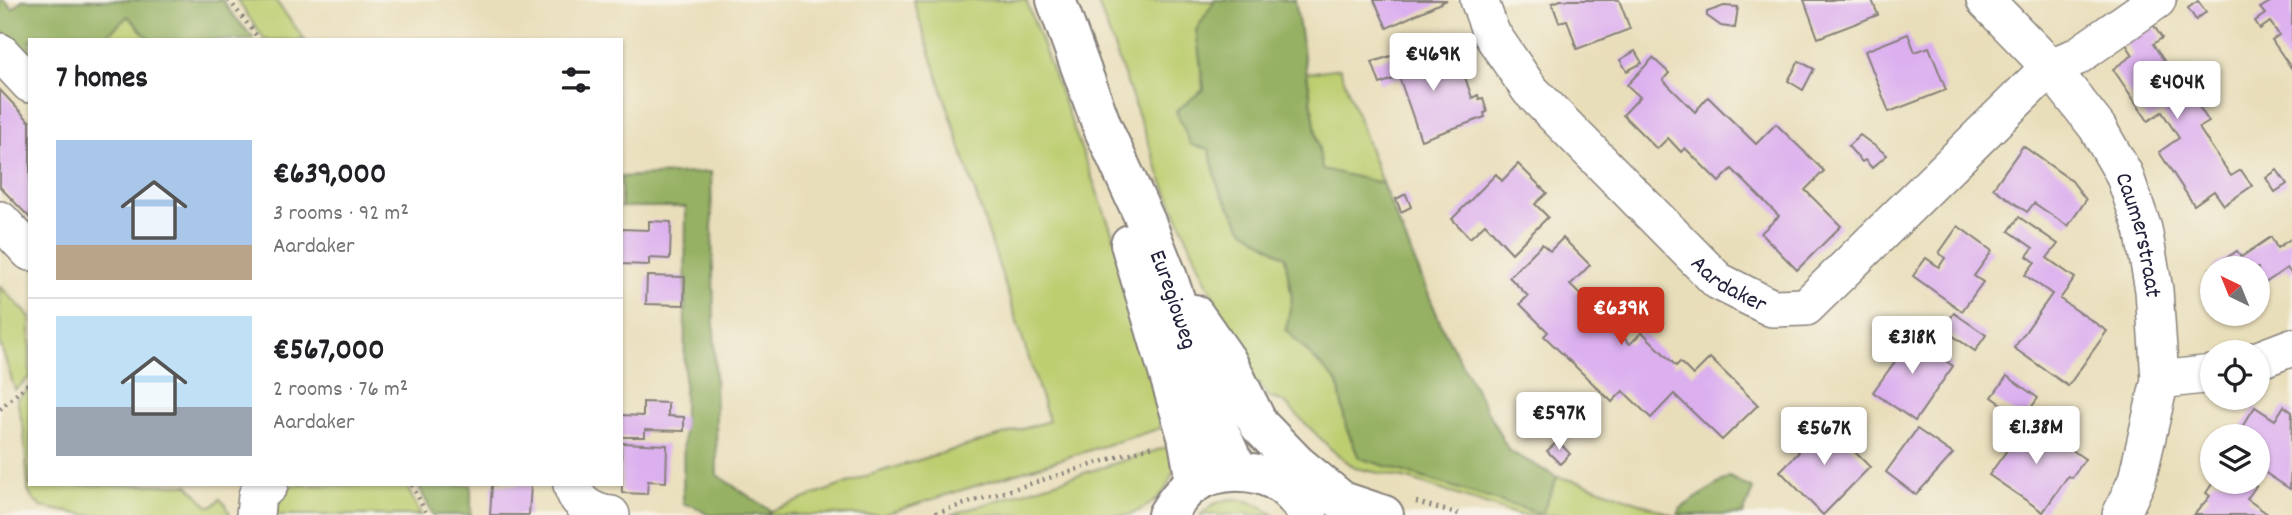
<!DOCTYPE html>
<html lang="en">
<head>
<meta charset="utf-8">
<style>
	body { margin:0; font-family:Dekko,sans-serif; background:#f6f6f6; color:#202124; height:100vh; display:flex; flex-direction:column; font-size:26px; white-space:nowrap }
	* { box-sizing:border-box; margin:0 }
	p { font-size:23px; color:#757577 }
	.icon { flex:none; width:38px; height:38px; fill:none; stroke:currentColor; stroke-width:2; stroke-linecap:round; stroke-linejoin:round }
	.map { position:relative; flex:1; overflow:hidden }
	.drawer { position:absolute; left:28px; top:38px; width:595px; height:448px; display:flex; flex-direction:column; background:#fff; border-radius:0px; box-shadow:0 2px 5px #0004 }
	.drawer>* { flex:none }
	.needle { width:46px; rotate:317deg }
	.fabs { position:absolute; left:2200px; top:256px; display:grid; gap:14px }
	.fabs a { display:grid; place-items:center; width:70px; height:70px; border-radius:50%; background:#fff; box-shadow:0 2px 5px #0004; font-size:35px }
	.price { position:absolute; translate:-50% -60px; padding:0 16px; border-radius:7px; background:#fff; color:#222; font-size:23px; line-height:46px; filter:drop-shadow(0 2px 4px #0008) }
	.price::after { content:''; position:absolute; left:50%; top:42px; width:21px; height:16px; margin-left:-10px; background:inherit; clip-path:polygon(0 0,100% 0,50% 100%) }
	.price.on { background:#c8321e; color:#fff }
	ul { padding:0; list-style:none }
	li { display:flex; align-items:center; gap:21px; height:175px; padding:0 28px }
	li+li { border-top:2px solid #e0e0e0 }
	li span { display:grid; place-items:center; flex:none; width:196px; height:140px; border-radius:0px; color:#555 }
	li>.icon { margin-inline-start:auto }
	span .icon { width:84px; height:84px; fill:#fffc; stroke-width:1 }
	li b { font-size:30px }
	h2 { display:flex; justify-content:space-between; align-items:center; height:84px; padding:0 28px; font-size:30px }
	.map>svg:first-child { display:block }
	.green { fill:#bdce71; stroke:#707856; stroke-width:2 }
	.forest { fill:#96b163; stroke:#5c6a4f; stroke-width:2 }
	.building { fill:#dcafef }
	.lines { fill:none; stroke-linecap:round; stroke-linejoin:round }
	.minor-casing { stroke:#86807a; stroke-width:40 }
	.primary-casing { stroke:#86807a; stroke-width:42 }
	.path { stroke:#86807a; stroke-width:4.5; stroke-dasharray:2 5; stroke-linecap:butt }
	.minor { stroke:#fff; stroke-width:37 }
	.primary { stroke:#fff; stroke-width:38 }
	.labels { text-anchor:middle; stroke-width:7; stroke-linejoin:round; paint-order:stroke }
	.street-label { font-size:24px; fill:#22223b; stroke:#f7f3e8 }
</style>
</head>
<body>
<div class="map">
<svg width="2292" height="515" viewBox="0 0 2292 515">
	<rect width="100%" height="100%" fill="#f7f3e8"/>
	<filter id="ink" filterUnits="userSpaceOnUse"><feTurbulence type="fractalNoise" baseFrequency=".0143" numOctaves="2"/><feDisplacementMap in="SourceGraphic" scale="14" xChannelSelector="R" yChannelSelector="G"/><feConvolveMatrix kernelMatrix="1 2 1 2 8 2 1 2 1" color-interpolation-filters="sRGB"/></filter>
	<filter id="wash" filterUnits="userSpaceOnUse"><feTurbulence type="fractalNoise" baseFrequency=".00686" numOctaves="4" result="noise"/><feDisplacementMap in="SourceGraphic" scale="28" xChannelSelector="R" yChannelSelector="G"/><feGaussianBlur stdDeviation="1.57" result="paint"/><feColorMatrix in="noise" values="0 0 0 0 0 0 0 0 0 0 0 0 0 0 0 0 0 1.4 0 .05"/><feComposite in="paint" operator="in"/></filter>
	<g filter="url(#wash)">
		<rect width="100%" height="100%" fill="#e9deba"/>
		<g class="green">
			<polygon points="237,0 275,0 305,40 265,40"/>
			<polygon points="913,0 1026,0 1125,267 1169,413 1158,416 1161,428 882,515 767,515 771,511 869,475 1049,421"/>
			<polygon points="1097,0 1215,1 1197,31 1209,149 1219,189 1243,229 1285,257 1293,298 1286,330 1338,383 1346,427 1359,458 1541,514 1557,477 1580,482 1674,515 1519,515 1408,479 1355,468 1331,449 1284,402 1267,396 1260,383 1252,386 1161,178"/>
			<polygon points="128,16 150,40 102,40"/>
			<polygon points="1340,68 1382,183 1322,170 1307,73"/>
			<polygon points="0,286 30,317 30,377 15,390 0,343"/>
			<polygon points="30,388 30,485 188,485 208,506 213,506 220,499 226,505 230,515 84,515 41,507 32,499 28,490 24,431 17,399"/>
			<path d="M1177,444C1172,485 1169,497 1129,515H950Z"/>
			<polygon points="292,485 406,485 421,515 276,515 278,501"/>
			<path d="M1229,499C1248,499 1259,504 1274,515H1200L1214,504Z"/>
		</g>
		<g class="forest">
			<polygon points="0,0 4,0 13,9 22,0 223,0 228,9 253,38 252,40 150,40 128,16 102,40 30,40 30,62 0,30"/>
			<polygon points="1215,0 1295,0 1322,169 1382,183 1443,329 1509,451 1557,477 1542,514 1359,458 1346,427 1338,383 1286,330 1292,298 1285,257 1243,229 1219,189 1209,149 1191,145 1176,111 1204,89 1196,30"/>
			<polygon points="711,172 717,475 771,511 767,515 708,515 694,506 683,504 686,207 621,207 621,177"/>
			<polygon points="1729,477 1753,489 1743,515 1678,515 1681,508"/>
			<polygon points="418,485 471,485 471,515 433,515"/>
		</g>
		<g id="blocks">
			<g class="building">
				<polygon points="1374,0 1447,0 1387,28"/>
				<polygon points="1561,0 1619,0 1630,29 1577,49 1567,20 1559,22 1552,3"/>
				<polygon points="1804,0 1872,0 1878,15 1818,38"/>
				<polygon points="2269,0 2292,0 2292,69 2272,40 2279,35 2270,22 2260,29 2255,21 2265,14 2260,8 2270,2"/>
				<polygon points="2198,1 2206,12 2196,20 2188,8"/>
				<polygon points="1724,6 1738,7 1735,28 1721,26 1707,16 1707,12"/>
				<polygon points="2152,23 2162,38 2153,44 2185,93 2189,91 2209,122 2199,128 2231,176 2241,170 2252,186 2224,205 2214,191 2194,205 2159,152 2179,138 2162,112 2148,121 2113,69 2133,55 2124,41"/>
				<polygon points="1908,34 1915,52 1929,47 1946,90 1889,112 1865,51"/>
				<polygon points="1410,50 1417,70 1458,56 1472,98 1478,95 1479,99 1483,98 1487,112 1484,113 1485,117 1421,140 1399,77 1380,84 1372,62"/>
				<polygon points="1635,51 1642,63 1627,71 1620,60"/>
				<polygon points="1653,58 1669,73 1663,80 1695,112 1708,97 1756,144 1776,124 1824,171 1805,190 1841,226 1797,270 1761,233 1779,216 1732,169 1719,182 1685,148 1681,152 1668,138 1657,149 1623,115 1640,97 1627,85"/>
				<polygon points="1799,61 1814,69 1803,90 1788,81"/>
				<polygon points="0,90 30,122 30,218 0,187"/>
				<polygon points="1860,135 1887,155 1872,168 1865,160 1862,162 1848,146"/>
				<polygon points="2023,146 2072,181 2086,200 2068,226 2034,203 2027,212 1993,188"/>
				<polygon points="1518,164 1547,193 1535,204 1548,217 1512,253 1485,224 1470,238 1452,219 1496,174 1502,181"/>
				<polygon points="2277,170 2287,184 2275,192 2266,178"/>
				<polygon points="1406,194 1411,207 1401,212 1396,199"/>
				<polygon points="2019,217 2058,244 2047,258 2075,278 2060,299 2107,331 2068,386 2014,348 2052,294 2025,275 2035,262 2027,256 2033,248 2009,231"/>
				<polygon points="649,221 671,222 670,259 649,258 649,265 621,264 621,229 649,230"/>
				<polygon points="1958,226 1992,251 1974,276 1983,282 1962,311 1913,276 1926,258 1939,267 1945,258 1939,253"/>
				<polygon points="2271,237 2277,248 2292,238 2292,275 2287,268 2261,286 2263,289 2258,292 2258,268 2211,268 2237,251 2241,257"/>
				<polygon points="1563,238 1590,265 1570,285 1630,344 1642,332 1676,366 1680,362 1693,375 1710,358 1758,405 1722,440 1674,394 1651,418 1623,391 1612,402 1544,336 1548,332 1520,304 1528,296 1509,277 1542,244 1550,251"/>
				<polygon points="647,276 685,277 684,305 646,304"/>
				<polygon points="1954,313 1986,335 1975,351 1943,329"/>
				<polygon points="1901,330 1953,366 1915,421 1873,392 1896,360 1885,352"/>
				<polygon points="2007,376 2038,398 2023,419 1992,397"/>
				<polygon points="643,402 668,403 668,416 684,417 684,431 645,430 645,437 621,437 621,415 643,416"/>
				<polygon points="2284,406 2292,412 2290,489 2258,468 2258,436 2236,436 2255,407 2275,420"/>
				<polygon points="1822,419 1870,467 1823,515 1780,471 1799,452 1794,447"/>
				<polygon points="2029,420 2085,459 2072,478 2068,476 2043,512 1989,475"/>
				<polygon points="1917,429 1953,454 1916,495 1886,472"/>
				<polygon points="1558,441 1570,454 1560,464 1547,451"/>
				<polygon points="621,443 667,445 666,482 648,481 647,494 622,493"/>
				<polygon points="2214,481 2249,481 2256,486 2247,499 2269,515 2194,515 2210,496 2206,493"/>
				<polygon points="492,485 531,485 529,515 490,515"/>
			</g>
		</g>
	</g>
	<g filter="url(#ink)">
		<use href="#blocks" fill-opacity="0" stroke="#86807a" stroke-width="2"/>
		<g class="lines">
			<defs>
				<g id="minor">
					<path id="s1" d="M1479,0L1491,33L1530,90L1718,281L1772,308L1806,307L2050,67L2076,57L2157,0"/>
					<path id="s2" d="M1985,0L2050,67L2097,127L2124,174L2143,229L2154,290L2160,380L2137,480L2121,515"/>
					<polyline points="0,52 30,84"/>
					<polyline points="0,220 30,252"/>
					<polyline points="2258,360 2292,347"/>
					<polyline points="2160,380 2212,374"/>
					<path d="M572,485C576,503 593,513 611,515"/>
					<polyline points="255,515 257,496 269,485"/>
				</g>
				<g id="primary">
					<path id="s3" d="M1056,0L1102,126L1146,222L1167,275L1221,435L1232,459L1242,472"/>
					<polyline points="1130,244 1187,436 1193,470 1192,485"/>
					<polyline points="1194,314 1227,361 1259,425 1297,464 1342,501 1384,515"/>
					<path d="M1167,515C1174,504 1180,494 1191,486C1216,467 1258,467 1283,486C1294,494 1301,504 1308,515"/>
				</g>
			</defs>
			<use href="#minor" class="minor-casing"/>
			<use href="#primary" class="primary-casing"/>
			<g class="path">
				<polyline points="229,0 260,40"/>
				<polyline points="0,409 30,382"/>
				<polyline points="412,485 427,515"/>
				<polyline points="1416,502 1463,515"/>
				<polyline points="929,515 1153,446"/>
			</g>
			<use href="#minor" class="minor"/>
			<use href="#primary" class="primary"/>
		</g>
	</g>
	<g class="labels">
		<g class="street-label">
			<text dy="8" stroke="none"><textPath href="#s2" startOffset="287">Caumerstraat</textPath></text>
			<text dy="8" stroke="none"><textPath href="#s1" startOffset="383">Aardaker</textPath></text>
			<text dy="8" stroke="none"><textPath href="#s3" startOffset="322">Euregioweg</textPath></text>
		</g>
	</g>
</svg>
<div class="fabs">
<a><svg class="needle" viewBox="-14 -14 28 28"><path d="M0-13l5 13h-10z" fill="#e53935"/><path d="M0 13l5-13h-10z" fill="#757577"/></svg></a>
<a><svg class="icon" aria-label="locate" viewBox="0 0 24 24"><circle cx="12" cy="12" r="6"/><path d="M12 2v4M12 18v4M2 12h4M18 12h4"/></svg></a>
<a><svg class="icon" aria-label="layers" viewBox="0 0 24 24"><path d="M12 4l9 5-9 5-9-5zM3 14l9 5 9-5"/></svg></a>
</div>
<b class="price" style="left:1433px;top:93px">€469K</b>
<b class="price" style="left:2177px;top:121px">€404K</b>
<b class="price on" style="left:1621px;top:347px">€639K</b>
<b class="price" style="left:1912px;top:376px">€318K</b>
<b class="price" style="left:1559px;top:452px">€597K</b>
<b class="price" style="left:2036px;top:466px">€1.38M</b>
<b class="price" style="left:1824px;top:467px">€567K</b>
<section class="drawer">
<h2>7 homes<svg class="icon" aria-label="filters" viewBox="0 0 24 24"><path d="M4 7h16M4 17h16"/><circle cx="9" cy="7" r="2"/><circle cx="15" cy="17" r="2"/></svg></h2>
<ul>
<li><span style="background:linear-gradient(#a9c7e8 75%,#b9a48a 0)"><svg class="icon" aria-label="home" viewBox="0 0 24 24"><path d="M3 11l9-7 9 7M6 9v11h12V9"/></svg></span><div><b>€639,000</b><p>3 rooms · 92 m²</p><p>Aardaker</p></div></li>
<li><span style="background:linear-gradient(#bfe0f5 65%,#9aa5b1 0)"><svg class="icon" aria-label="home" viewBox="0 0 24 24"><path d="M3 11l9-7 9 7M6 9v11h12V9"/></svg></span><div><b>€567,000</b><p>2 rooms · 76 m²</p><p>Aardaker</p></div></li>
</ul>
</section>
</div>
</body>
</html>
